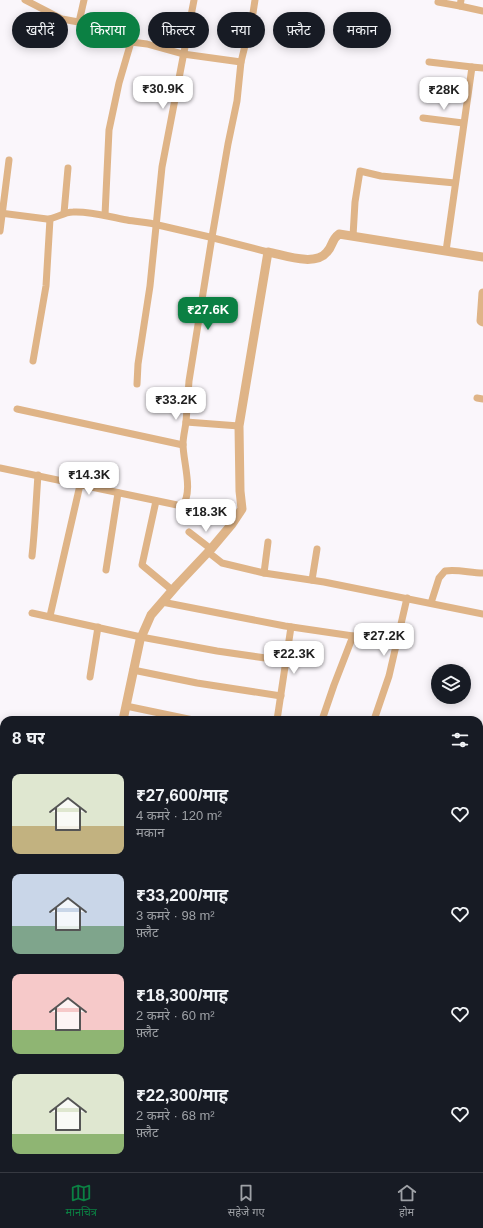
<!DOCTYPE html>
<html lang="hi">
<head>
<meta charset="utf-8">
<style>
	body { margin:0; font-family:Helvetica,"Noto Sans Devanagari",sans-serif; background:#20242c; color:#f1f3f6; height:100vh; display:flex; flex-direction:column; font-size:15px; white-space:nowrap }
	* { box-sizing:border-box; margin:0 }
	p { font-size:13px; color:#9ea1a6 }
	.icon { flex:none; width:22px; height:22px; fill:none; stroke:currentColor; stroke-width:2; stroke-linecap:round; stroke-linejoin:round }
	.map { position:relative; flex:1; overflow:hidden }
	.side { position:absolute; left:0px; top:716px; width:483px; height:456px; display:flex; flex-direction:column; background:#171b24; border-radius:12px 12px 0 0; box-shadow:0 2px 10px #0003 }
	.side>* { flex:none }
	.hud { position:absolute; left:12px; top:12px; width:459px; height:36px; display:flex; gap:8px }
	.controls { position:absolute; left:431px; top:664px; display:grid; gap:8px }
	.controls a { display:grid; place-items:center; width:40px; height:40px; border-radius:50%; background:#171b24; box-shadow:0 2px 10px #0003; font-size:20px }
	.price { position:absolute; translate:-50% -34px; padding:0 9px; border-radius:8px; background:#fff; color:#222; font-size:13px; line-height:26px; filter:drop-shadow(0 1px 2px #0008) }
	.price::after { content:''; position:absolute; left:50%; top:24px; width:12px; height:9px; margin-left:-6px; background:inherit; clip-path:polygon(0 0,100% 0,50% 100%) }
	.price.selected { background:#0b8043; color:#fff }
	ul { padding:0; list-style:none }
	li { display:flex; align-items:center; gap:12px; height:100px; padding:0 12px }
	li span { display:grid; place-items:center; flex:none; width:112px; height:80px; border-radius:8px; color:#555 }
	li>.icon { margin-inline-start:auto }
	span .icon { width:48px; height:48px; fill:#fffc; stroke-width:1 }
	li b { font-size:17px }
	h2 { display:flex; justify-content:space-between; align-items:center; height:48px; padding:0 12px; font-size:17px }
	.tag { padding:0 14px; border-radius:18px; background:#171b24; box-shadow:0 2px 10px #0003; font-size:14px; line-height:36px }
	.tag.selected { background:#0b8043; color:#fff }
	.dock { display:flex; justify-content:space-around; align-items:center; height:56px; border-top:1px solid #363941; background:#171b24; font-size:11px; color:#9ea1a6 }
	.dock a { display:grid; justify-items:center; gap:2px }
	.dock .selected { color:#0b8043 }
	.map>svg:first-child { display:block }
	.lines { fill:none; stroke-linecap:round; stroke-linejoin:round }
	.minor { stroke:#dfb487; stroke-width:7 }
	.tertiary { stroke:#dfb487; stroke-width:9 }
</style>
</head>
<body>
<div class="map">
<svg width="483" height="1172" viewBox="0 0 483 1172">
	<rect width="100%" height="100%" fill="#faf6fb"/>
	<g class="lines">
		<g class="minor">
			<polyline points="25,0 62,19 84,23 110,32 131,42 119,83 109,130 105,215"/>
			<polyline points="461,0 460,6 483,11"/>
			<polyline points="438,2 460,6"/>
			<polyline points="79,22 84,0"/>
			<polyline points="131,42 147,44 183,54 241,62"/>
			<polyline points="429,62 472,67"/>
			<polyline points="423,118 463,123"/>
			<path d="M0,213L47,219C56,219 63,212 73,212C92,211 109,217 127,220C137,222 148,222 158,225C194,233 231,242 268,252"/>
			<polyline points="64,213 68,168"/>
			<polyline points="0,231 9,160"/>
			<polyline points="353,236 355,202 360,171 381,176 455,183"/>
			<polyline points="446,251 472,67 483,68"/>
			<polyline points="33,361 46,286 50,219"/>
			<polyline points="137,384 138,364 150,286 162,167 194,0"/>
			<polyline points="477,398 483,399"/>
			<polyline points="17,409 183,445"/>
			<polyline points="186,422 189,381 212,237 228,144 237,101 241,62 253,13 255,0"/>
			<path d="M0,468L182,506C194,492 183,462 183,444C183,437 185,430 186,422L239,426"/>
			<polyline points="156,501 142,565 172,590"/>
			<polyline points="189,532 211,549"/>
			<polyline points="208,552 222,563 264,573 324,582 483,614"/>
			<path d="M32,556C35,529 36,502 38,475"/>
			<polyline points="106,570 118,493"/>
			<polyline points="264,573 268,542"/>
			<polyline points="312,580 317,549"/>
			<polyline points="162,602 285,626 353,636 396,646"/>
			<path d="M431,603L439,578L445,571C458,569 470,573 483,573"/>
			<polyline points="32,613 141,637 217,651 286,661"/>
			<polyline points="50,616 80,485"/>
			<polyline points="133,670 197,683 281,696"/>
			<polyline points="90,677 98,627"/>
			<polyline points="126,706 193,720"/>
			<polyline points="277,720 291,627"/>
			<polyline points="322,720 334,685 353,636"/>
			<polyline points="374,720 389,676 407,598"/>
			<polyline points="479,884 483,885"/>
			<polyline points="0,927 4,928"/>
			<polyline points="479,943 483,944"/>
			<polyline points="0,986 4,987"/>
			<polyline points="479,998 483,999"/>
			<polyline points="479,1061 483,1061"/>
			<polyline points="0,1099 4,1100"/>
			<polyline points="479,1128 483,1128"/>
			<polyline points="83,1168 103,1172"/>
			<polyline points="269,1168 268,1172 269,1172"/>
			<polyline points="54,1172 56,1168"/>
			<polyline points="204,1172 205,1168"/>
			<polyline points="324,1172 325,1168"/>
			<polyline points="381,1172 382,1168"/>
			<polyline points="434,1172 435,1168"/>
		</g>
		<g class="tertiary">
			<polyline points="483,293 481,321 483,322"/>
			<path d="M123,720L140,640L151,615L177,585L211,549L232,524L242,509L240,491L239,426L268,252C284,255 315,267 327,252C333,246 331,240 339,234L483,257"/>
			<polyline points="0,902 4,902"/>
		</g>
	</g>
</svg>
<div class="controls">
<a><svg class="icon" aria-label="layers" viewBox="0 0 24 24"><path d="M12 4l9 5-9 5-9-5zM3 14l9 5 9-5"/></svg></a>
</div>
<b class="price" style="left:163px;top:110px">₹30.9K</b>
<b class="price" style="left:444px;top:111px">₹28K</b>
<b class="price selected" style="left:208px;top:331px">₹27.6K</b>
<b class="price" style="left:176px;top:421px">₹33.2K</b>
<b class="price" style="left:89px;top:496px">₹14.3K</b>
<b class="price" style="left:206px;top:533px">₹18.3K</b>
<b class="price" style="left:384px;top:657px">₹27.2K</b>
<b class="price" style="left:294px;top:675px">₹22.3K</b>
<div class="hud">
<a class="tag">खरीदें</a>
<a class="tag selected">किराया</a>
<a class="tag">फ़िल्टर</a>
<a class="tag">नया</a>
<a class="tag">फ़्लैट</a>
<a class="tag">मकान</a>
</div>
<section class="side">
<h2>8 घर<svg class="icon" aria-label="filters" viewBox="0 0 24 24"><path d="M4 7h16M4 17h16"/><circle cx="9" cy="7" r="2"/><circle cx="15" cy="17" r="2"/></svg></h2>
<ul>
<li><span style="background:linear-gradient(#dfe7d0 65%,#c2b280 0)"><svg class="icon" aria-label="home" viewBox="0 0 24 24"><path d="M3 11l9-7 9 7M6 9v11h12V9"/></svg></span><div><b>₹27,600/माह</b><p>4 कमरे · 120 m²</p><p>मकान</p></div><svg class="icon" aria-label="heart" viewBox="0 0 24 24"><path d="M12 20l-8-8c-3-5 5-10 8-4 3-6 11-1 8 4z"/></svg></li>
<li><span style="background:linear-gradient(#c9d6e8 65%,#7fa58c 0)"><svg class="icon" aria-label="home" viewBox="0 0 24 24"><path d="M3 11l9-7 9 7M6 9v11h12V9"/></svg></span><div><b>₹33,200/माह</b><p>3 कमरे · 98 m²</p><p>फ़्लैट</p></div><svg class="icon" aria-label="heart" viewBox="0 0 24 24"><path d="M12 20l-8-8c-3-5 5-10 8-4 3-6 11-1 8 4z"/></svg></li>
<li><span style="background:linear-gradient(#f6c9c9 70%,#8fb573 0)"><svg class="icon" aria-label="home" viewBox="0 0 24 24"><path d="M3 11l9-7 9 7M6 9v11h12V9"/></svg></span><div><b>₹18,300/माह</b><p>2 कमरे · 60 m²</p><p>फ़्लैट</p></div><svg class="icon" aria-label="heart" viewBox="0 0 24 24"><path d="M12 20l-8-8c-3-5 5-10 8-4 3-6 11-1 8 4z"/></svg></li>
<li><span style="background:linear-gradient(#dfe7d0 75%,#8fb573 0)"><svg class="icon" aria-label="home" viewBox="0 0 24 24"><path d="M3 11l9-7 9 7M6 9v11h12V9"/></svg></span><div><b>₹22,300/माह</b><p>2 कमरे · 68 m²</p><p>फ़्लैट</p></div><svg class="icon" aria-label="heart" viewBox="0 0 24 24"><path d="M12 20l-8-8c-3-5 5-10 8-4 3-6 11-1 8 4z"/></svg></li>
</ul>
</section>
</div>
<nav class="dock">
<a class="selected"><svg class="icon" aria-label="map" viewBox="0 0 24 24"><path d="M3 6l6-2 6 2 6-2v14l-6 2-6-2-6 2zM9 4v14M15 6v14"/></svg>मानचित्र</a>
<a><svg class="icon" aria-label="saved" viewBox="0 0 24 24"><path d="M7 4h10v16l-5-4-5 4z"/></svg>सहेजे गए</a>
<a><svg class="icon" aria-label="home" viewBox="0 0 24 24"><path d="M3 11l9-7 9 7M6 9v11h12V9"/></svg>होम</a>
</nav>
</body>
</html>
